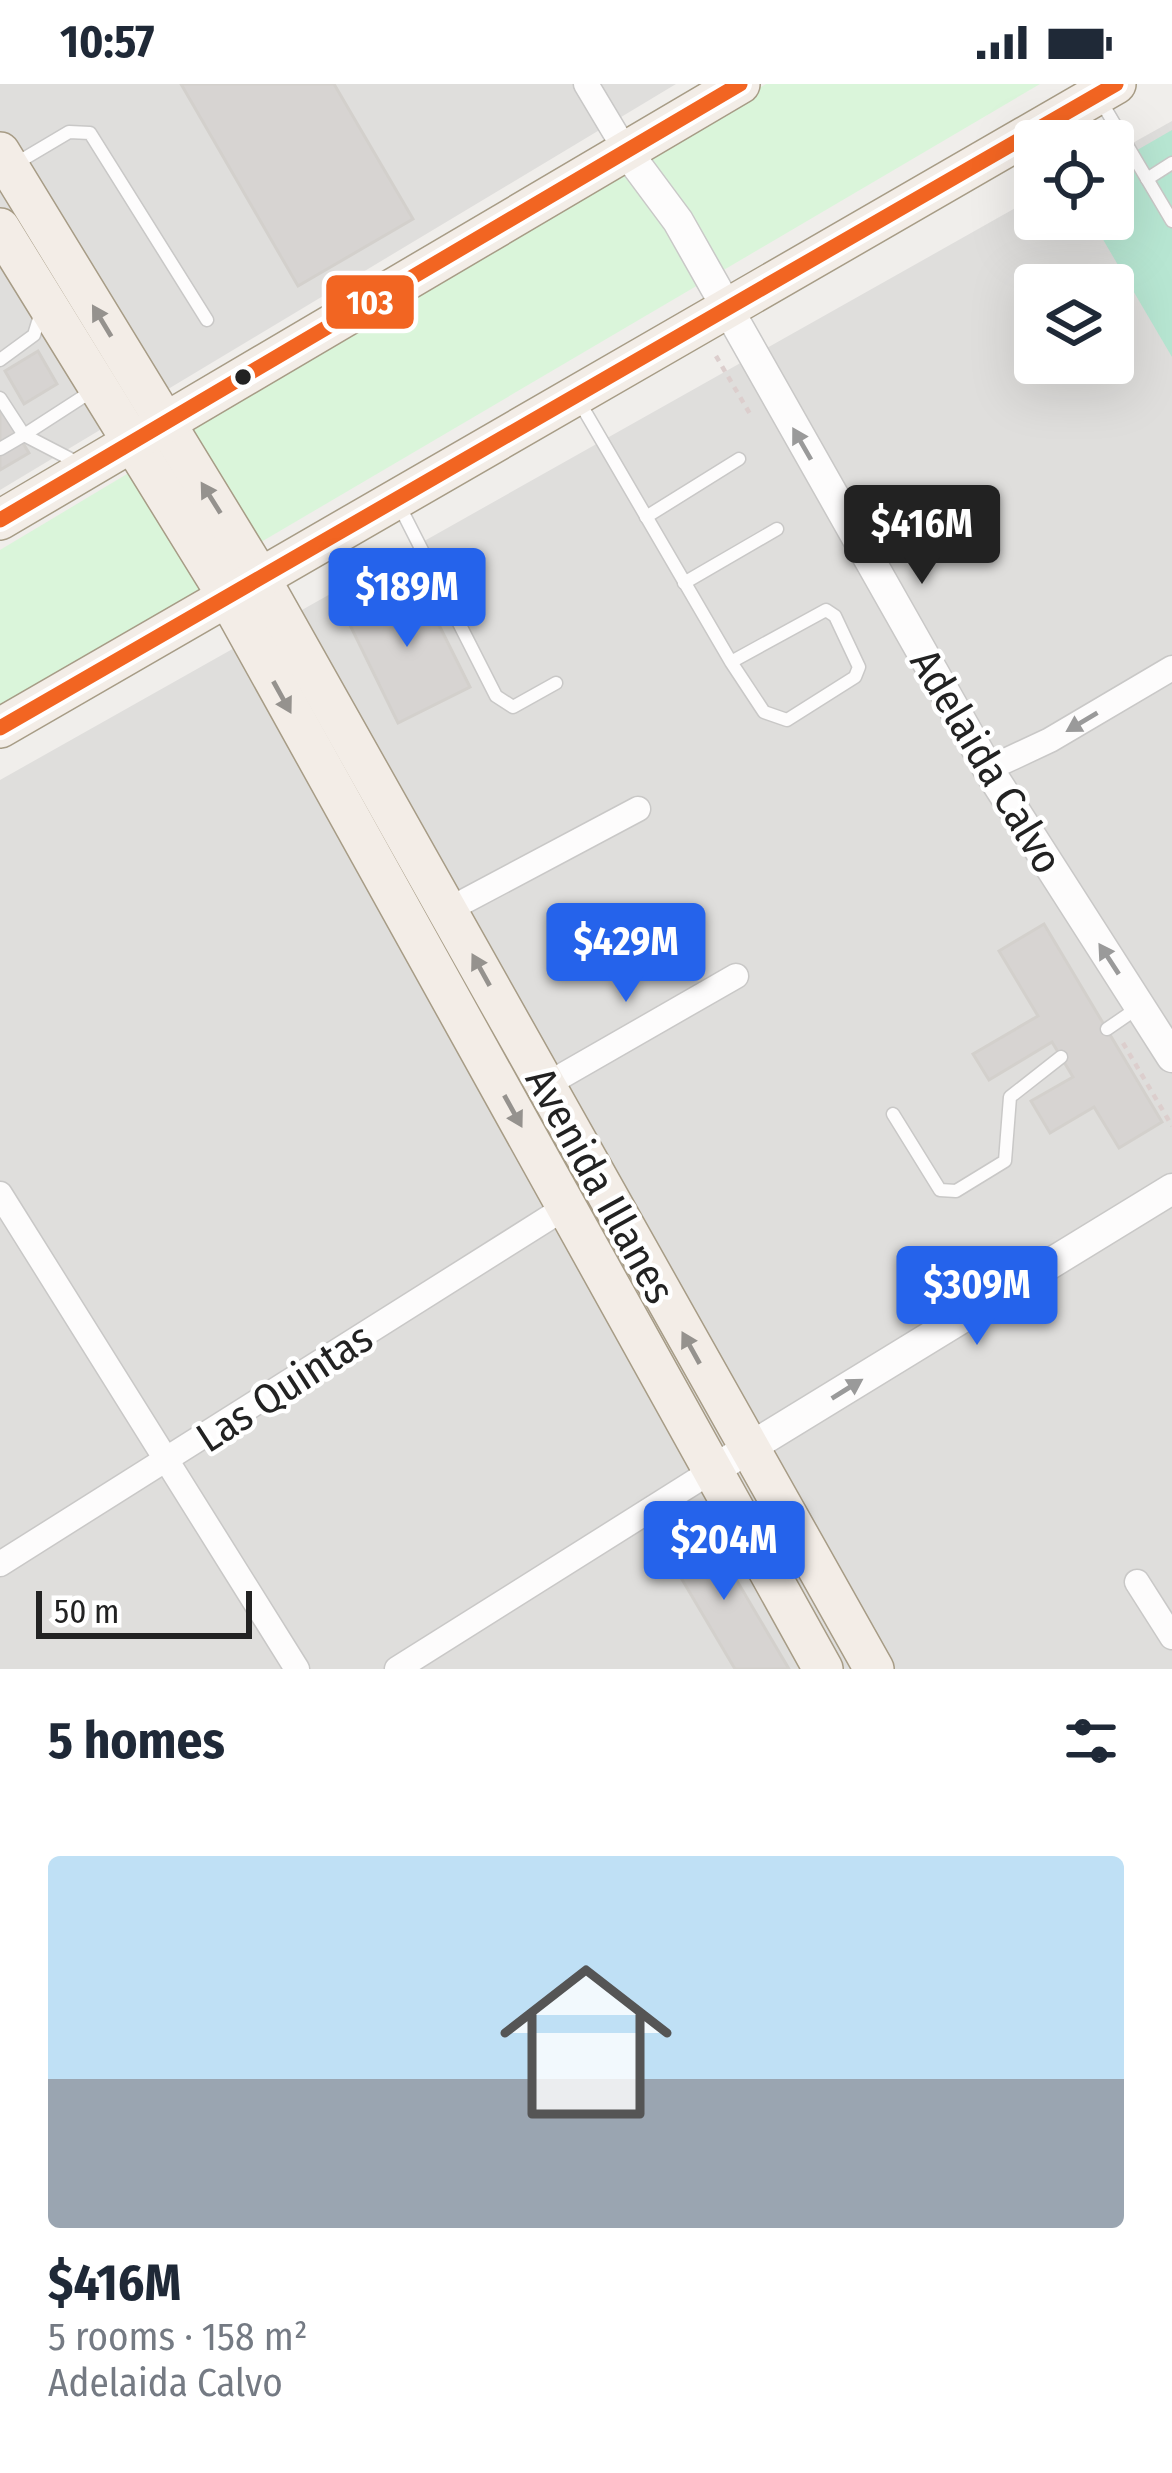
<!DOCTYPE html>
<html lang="en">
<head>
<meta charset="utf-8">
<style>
	body { margin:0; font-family:"Fira Sans Condensed",sans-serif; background:#f6f6f7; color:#1f2937; height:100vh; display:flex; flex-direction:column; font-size:45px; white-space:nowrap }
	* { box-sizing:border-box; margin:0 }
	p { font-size:39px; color:#747a83 }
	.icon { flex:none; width:66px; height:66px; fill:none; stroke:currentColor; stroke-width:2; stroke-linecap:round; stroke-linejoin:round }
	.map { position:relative; height:1585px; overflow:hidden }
	.panel { display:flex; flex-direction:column; background:#fff; flex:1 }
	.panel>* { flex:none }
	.controls { position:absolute; left:1014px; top:36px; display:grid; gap:24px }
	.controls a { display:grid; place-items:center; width:120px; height:120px; border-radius:12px; background:#fff; box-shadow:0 12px 48px #0002; font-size:60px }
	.scale { position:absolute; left:36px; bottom:30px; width:216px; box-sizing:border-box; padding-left:12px; border:6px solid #222; border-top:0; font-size:33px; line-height:42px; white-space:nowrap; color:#222; -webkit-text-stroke:9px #fff; paint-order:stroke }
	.price { position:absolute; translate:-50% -102px; padding:0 27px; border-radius:12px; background:#2563eb; color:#fff; font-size:39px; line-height:78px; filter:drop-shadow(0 3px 6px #0008) }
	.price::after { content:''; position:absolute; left:50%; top:72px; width:36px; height:27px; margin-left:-18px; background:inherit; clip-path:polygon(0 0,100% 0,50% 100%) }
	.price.selected { background:#222; color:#fff }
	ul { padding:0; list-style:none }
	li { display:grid; align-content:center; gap:24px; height:636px; padding:0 48px }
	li+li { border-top:3px solid #e0e1e3 }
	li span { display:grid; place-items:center; height:372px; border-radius:12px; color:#555 }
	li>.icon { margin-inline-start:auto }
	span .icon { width:216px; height:216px; fill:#fffc; stroke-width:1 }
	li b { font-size:51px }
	h2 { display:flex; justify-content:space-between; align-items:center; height:144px; padding:0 48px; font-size:51px }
	.status { display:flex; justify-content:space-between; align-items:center; height:84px; padding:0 60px; background:#fff; direction:ltr }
	.status svg { height:33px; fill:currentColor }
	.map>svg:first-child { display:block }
	.residential { fill:#dfdedc; fill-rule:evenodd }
	.park { fill:#daf5da }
	.pitch { fill:#b7e6d2 }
	.building { fill:#d7d4d2; stroke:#d3d0cc; stroke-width:3 }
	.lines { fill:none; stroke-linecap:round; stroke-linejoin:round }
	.service-casing { stroke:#c9c8c7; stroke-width:15 }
	.minor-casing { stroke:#c9c8c7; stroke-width:27 }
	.tertiary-casing { stroke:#c9c8c7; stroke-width:33 }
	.primary-casing { stroke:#a79c86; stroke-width:42 }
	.path { stroke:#dccecd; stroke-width:4.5; stroke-dasharray:6 6; stroke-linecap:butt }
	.service { stroke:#fdfcfc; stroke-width:12 }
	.minor { stroke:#fdfcfc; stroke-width:24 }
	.tertiary { stroke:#fdfcfc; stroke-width:30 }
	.primary { stroke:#f3ede7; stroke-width:39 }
	.bus-1-casing { stroke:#fff; stroke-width:24 }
	.bus-1 { stroke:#f26522; stroke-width:15 }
	.oneway { fill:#95928e }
	.oneway2 { fill:#9a9a9a }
	.bus-dot { fill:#222; stroke:#fff; stroke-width:4.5 }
	.labels { text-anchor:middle; stroke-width:9; stroke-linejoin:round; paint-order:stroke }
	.street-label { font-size:42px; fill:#222; stroke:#fff }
	.line-badge { stroke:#fff; stroke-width:4.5 }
	.badge-label { font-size:33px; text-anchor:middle; font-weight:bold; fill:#fff }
</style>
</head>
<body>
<div class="status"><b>10:57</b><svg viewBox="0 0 49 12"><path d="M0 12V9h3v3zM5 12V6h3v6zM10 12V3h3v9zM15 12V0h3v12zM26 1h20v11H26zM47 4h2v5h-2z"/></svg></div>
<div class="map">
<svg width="1172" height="1585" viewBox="0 0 1172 1585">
	<rect width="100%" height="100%" fill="#f0eeeb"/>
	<g class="residential">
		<polygon points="0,0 676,0 0,406"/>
		<path d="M1172,37V1585H0V696L1035,113V135H1113V70ZM1035,201H1113V279H1035Z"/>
	</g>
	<g class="park">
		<polygon points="766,0 1040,0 256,461 181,342"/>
		<polygon points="132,387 207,510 0,634 0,466"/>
	</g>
	<polygon class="pitch" points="1172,46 1172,273 1091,135 1113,135 1113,80"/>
	<g class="building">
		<polygon points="181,0 334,0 413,135 298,202"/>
		<polygon points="38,267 57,300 24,320 5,287"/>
		<polygon points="0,321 29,369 0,386"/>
		<polygon points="415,493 470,603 398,639 344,529"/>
		<polygon points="1044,840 1162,1038 1119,1064 1094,1023 1050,1049 1031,1017 1073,993 1052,958 989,996 973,970 1038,932 999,867"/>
		<polygon points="704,1441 789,1585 735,1585 664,1465"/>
	</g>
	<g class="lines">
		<defs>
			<g id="service">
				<polyline points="1099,14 1172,137"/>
				<polyline points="15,80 69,48 90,49 207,236"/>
				<polyline points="1147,95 1172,79"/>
				<polyline points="0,276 34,251 41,228"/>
				<polyline points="0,314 24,351 92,307"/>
				<polyline points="580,319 731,578 764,628 787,636 855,593 859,583 835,532 826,526 731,578"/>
				<polyline points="0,365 24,351 80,380"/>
				<polyline points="398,419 496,612 513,623 556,599"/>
				<polyline points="646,433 739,375"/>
				<polyline points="684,499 777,445"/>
				<polyline points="1107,945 1139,923"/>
				<polyline points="893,1030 940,1106 956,1107 1005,1077 1010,1013 1061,973"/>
			</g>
			<g id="minor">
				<polyline points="586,0 626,67"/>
				<polyline points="988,685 1050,656 1172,584"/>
				<polyline points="448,826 638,725"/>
				<polyline points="546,1001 736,892"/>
				<polyline points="0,1110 297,1585"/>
				<polyline points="0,1480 566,1123"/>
				<polyline points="1137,1498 1172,1553"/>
				<polyline points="397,1585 710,1388"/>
			</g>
			<g id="tertiary">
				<polyline points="626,67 678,137 988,685 1172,973"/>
				<polyline points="710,1388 1172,1105"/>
			</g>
			<g id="primary">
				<polyline points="0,68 259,492 874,1585"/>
				<polyline points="0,144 226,510 823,1585"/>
				<polyline points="0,436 740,0"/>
				<polyline points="0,644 1116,0"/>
			</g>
		</defs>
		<use href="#service" class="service-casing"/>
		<use href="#minor" class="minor-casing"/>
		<use href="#tertiary" class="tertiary-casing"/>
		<use href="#primary" class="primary-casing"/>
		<g class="path">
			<polyline points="716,272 750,330"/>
			<polyline points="1123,959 1172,1042"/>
		</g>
		<use href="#service" class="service"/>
		<use href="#minor" class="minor"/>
		<use href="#tertiary" class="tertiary"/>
		<use href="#primary" class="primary"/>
		<defs>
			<g id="bus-1">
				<polyline points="0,436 740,0"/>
				<polyline points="0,644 1116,0"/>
			</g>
		</defs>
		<use href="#bus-1" class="bus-1-casing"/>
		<use href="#bus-1" class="bus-1"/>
	</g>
	<defs><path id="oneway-solid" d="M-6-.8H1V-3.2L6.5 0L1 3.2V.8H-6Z" transform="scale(3)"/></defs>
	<g class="oneway">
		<use href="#oneway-solid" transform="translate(102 237) rotate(-121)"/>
		<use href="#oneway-solid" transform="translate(211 414) rotate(-122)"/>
		<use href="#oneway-solid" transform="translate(282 613) rotate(61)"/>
		<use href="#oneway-solid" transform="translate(481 886) rotate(-119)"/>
		<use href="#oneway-solid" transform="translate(513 1027) rotate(61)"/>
		<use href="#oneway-solid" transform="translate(691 1264) rotate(-119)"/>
	</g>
	<g class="oneway2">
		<use href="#oneway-solid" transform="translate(802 360) rotate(-120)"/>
		<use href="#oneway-solid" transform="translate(1082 638) rotate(149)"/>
		<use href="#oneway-solid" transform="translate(1109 875) rotate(-123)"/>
		<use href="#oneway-solid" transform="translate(847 1305) rotate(-32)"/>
	</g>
	<circle class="bus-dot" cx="243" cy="293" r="10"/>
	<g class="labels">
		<g class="street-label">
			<text transform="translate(987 677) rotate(59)" y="15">Adelaida Calvo</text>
			<text transform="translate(601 1101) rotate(61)" y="15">Avenida Illanes</text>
			<text transform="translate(284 1303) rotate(-33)" y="15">Las Quintas</text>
		</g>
	</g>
	<rect class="line-badge" x="324" y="189" width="92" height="58" rx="12" fill="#f26522"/>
	<g class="badge-label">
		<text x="370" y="230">103</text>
	</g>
</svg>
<div class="controls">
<a><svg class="icon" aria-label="locate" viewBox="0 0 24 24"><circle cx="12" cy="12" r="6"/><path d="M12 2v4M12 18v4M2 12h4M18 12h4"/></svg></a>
<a><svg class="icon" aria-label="layers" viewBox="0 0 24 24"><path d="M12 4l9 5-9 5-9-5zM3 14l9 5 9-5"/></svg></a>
</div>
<div class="scale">50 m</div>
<b class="price selected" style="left:922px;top:503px">$416M</b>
<b class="price" style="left:407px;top:566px">$189M</b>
<b class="price" style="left:626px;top:921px">$429M</b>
<b class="price" style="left:977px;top:1264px">$309M</b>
<b class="price" style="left:724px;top:1519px">$204M</b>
</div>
<section class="panel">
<h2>5 homes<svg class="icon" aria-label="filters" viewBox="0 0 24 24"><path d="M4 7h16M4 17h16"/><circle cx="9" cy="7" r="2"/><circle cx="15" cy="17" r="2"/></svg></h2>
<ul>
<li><span style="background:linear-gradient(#bfe0f5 60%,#9aa5b1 0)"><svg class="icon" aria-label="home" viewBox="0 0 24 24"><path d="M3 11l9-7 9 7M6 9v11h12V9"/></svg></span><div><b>$416M</b><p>5 rooms · 158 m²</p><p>Adelaida Calvo</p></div></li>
</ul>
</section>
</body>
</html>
